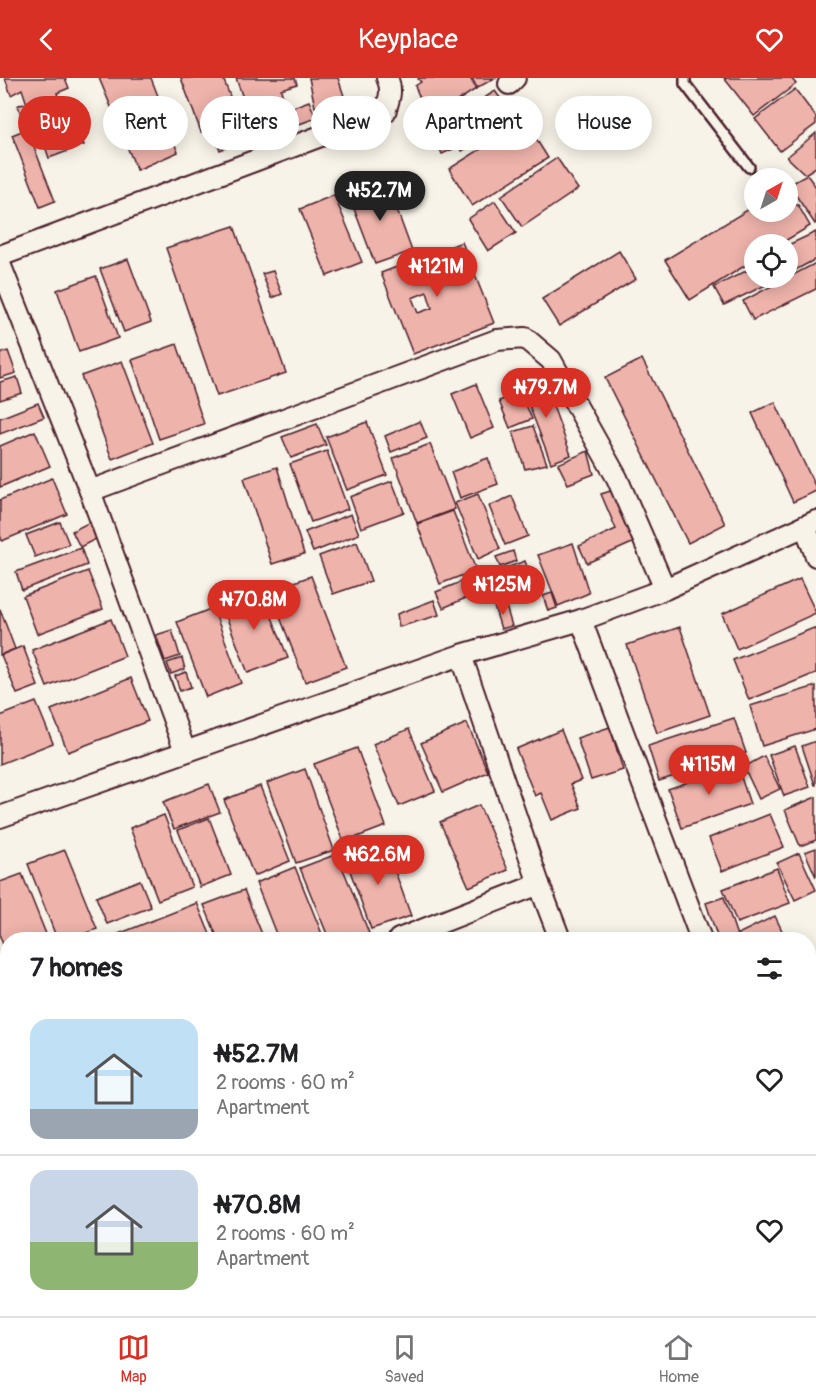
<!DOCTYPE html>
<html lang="en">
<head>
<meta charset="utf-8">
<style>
	body { margin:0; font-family:Pangolin,sans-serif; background:#f6f6f6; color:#202124; height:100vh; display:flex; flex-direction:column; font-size:22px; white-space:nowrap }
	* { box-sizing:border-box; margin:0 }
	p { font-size:20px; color:#757577 }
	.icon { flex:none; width:33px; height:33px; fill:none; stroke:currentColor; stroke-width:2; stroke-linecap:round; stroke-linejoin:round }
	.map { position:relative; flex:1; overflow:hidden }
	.details { position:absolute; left:0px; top:854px; width:816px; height:386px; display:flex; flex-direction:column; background:#fff; border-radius:24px 24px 0 0; box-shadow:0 3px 15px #0003 }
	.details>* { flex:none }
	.guide { position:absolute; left:18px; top:18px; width:780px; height:54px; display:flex; gap:12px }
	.needle { width:39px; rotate:39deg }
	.fabs { position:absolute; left:744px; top:90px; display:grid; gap:12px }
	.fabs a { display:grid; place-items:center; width:54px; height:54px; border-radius:50%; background:#fff; box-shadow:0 3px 15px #0003; font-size:30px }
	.price { position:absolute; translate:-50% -51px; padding:0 14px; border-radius:21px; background:#d93025; color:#fff; font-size:20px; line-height:39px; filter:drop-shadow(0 2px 3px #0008) }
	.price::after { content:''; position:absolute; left:50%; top:36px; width:18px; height:14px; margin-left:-9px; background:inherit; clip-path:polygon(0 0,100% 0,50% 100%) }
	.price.current { background:#222; color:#fff }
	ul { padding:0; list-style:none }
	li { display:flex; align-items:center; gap:18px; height:150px; padding:0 30px }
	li+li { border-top:2px solid #e0e0e0 }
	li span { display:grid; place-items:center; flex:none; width:168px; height:120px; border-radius:18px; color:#555 }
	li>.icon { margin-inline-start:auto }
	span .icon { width:72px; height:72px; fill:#fffc; stroke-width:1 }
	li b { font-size:26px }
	h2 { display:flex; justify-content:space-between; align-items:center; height:72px; padding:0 30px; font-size:26px }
	.pill { padding:0 21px; border-radius:27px; background:#fff; box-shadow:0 3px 15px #0003; font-size:21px; line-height:54px }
	.pill.current { background:#d93025; color:#fff }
	header { display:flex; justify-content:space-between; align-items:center; height:78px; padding:0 30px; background:#d93025; color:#fff; font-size:27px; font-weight:600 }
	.menu { display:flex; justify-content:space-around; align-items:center; height:84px; border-top:2px solid #e0e0e0; background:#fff; font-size:16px; color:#757577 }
	.menu a { display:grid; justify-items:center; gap:3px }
	.menu .current { color:#d93025 }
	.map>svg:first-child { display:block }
	.building { fill:#eeb3ab; stroke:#4a1f2b; stroke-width:1.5; fill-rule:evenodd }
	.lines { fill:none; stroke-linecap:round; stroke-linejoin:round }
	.service-casing { stroke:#4a1f2b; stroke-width:14 }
	.minor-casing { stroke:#4a1f2b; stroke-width:24 }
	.service { stroke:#f7f3e8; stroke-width:9 }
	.minor { stroke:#f7f3e8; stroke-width:20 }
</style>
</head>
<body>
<header><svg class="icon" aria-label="back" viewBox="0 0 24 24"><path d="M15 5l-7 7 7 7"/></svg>Keyplace<svg class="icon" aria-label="heart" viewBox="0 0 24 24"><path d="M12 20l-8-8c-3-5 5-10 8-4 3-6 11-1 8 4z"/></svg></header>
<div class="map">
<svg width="816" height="1238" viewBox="0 0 816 1238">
	<rect width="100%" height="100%" fill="#f7f3e8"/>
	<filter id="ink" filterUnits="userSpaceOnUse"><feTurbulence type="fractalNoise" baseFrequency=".0167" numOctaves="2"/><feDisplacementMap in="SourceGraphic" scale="12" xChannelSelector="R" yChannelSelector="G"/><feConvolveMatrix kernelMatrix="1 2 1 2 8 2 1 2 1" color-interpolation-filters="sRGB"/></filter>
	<g filter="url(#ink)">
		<g class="building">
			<polygon points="5,0 65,0 69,10 57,15 60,25 22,42 18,27 27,26 22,11 11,17"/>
			<polygon points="99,0 151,0 158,18 114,36"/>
			<polygon points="181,0 223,0 239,42 201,54"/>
			<polygon points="236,0 295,0 297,6 281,11 283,22 266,29 261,19 245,26"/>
			<polygon points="309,0 338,0 345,21 315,29"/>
			<polygon points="419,0 470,0 476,11 437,36 426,35 415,8 421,4 418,1"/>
			<polygon points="472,0 495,0 477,10"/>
			<polygon points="724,0 791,0 796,6 754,38"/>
			<polygon points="795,11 816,39 816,46 780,73 755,41"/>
			<polygon points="495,13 516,42 462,73 446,45"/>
			<polygon points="613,22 623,35 583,67 573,53"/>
			<polygon points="309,23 316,40 266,58 259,42"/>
			<polygon points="69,25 84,67 49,80 35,39"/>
			<polygon points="160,32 178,74 137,92 119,50"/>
			<polygon points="525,43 548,80 472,128 449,91"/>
			<polygon points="248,44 254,59 220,72 214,56"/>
			<polygon points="444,47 453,71 442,76 432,52"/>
			<polygon points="27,51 55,123 40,129 12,57"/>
			<polygon points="816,55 816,89 805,96 787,79"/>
			<polygon points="557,80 578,111 522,149 501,118"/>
			<polygon points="807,97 816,109 816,145 815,146 789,107"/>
			<polygon points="386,102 412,173 375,186 348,115"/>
			<polygon points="334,117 362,184 327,198 300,131"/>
			<polygon points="495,123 516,155 488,173 468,141"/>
			<polygon points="788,127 798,127 810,148 780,166 754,166 754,182 690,222 665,182 754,128 754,134 788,134"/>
			<polygon points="234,148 286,295 217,318 166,170"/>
			<polygon points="816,154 816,181 788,196 788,167"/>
			<path d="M462,164L494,245L413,276L381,195ZM427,214L432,230L418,235L412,220Z"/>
			<polygon points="619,173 636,201 559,248 542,221"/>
			<polygon points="128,181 151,244 124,254 100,191"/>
			<polygon points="816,185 816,211 753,242 743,223"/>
			<polygon points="754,189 754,200 780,200 724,227 714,209"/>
			<polygon points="273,193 282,216 272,220 262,196"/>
			<polygon points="96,198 118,260 79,274 57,212"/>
			<polygon points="177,266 204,346 159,361 132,282"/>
			<polygon points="8,273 16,295 0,300 0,276"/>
			<polygon points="642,281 725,446 688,465 605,300"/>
			<polygon points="122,283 153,365 112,381 81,298"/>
			<polygon points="542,298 571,377 551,385 521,306"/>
			<polygon points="17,299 22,315 0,322 0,304"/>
			<polygon points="476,306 494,350 470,360 452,316"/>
			<polygon points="521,315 532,341 510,350 499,323"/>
			<polygon points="775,324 816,410 816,413 793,424 752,335"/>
			<polygon points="38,325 44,339 0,356 0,340"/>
			<polygon points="420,343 427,360 391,374 385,358"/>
			<polygon points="367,344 387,397 347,412 326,359"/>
			<polygon points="317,346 326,367 291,380 282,359"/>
			<polygon points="533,348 547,386 525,391 513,354"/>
			<polygon points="35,353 50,388 0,409 0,368"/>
			<polygon points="430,366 455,431 417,445 393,380"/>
			<polygon points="327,373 348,431 311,444 290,386"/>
			<polygon points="588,373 594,396 568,406 558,386"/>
			<polygon points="488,380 498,406 460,420 451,394"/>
			<polygon points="277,389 304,476 272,486 244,400"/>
			<polygon points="52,400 67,436 2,463 0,457 0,422"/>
			<polygon points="392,403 404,434 361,450 350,419"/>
			<polygon points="617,411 639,462 587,485 579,468 616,451 601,416"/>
			<polygon points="478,416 500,471 478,481 455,425"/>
			<polygon points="512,418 528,458 505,467 489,428"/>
			<polygon points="453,433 476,492 440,506 417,446"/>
			<polygon points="351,436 359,456 313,474 305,454"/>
			<polygon points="60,444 69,466 35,479 26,457"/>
			<polygon points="90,444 98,460 80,469 72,453"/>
			<polygon points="357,464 371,503 333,516 319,478"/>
			<polygon points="573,465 589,515 558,528 538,477"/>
			<polygon points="81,470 87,487 22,512 16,494"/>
			<polygon points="513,473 516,483 500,489 496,479"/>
			<polygon points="525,483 534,508 490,524 481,499"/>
			<polygon points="88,493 103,531 37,556 23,518"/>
			<polygon points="311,498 346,589 305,604 270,513"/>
			<polygon points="468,501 475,516 443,530 436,514"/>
			<polygon points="800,501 816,535 737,571 722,536"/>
			<polygon points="261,511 288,580 248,595 221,525"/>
			<polygon points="552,515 557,530 548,533 543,518"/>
			<polygon points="434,522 439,537 399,549 397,536"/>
			<polygon points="505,525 512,548 501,551 494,528"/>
			<polygon points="213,530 241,605 206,619 177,544"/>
			<polygon points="0,531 15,571 0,577"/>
			<polygon points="111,541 125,578 47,609 32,572"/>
			<polygon points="680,549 710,637 657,655 627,567"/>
			<polygon points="814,550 816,554 816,595 749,622 733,582"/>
			<polygon points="172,552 180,578 165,583 156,557"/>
			<polygon points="23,568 38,608 17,616 1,577"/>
			<polygon points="182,580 185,591 171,596 167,585"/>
			<polygon points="186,594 191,609 180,613 175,598"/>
			<polygon points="131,600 148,643 68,674 51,632"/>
			<polygon points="816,608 816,651 762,668 750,628"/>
			<polygon points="36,624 53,665 0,686 0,638"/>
			<polygon points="734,640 746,675 659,703 648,668"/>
			<polygon points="467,645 488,694 443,714 421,665"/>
			<polygon points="610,649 623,692 591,702 577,660"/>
			<polygon points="409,651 435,713 399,728 373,666"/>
			<polygon points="561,652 581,702 571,706 581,730 552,742 541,715 535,718 516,671"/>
			<polygon points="816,663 816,707 815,707 802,668"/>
			<polygon points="795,668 810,709 784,718 769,677"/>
			<polygon points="357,670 386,748 344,764 314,686"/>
			<polygon points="764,678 780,711 759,721 744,689"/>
			<polygon points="737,687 750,726 682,750 668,711"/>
			<polygon points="305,691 334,772 296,785 267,705"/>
			<polygon points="209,706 220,734 174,751 163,724"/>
			<polygon points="260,708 290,783 254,798 224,722"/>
			<polygon points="816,719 816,762 800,768 785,732"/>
			<polygon points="479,727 508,792 469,809 440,744"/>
			<polygon points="770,736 784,769 722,793 709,760"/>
			<polygon points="164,737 192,809 158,822 130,750"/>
			<polygon points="209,740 231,797 200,809 178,752"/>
			<polygon points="385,765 411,838 371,851 345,779"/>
			<polygon points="816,770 816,799 805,774"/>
			<polygon points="65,772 97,851 70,861 57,861 28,786"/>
			<polygon points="799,775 816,812 795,822 777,785"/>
			<polygon points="337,776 369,855 354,861 329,861 300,790"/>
			<polygon points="295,789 324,861 278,861 256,805"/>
			<polygon points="777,790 790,825 737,845 723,811"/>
			<polygon points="22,796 48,861 8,861 8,878 0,859 0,804"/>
			<polygon points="140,802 151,829 107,846 96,819"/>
			<polygon points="244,812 264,861 218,861 204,827"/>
			<polygon points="724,819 737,858 726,861 718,861 706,825"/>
			<polygon points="197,825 212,861 108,861 108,860"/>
			<polygon points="775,838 786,861 741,861 738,856"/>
			<polygon points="6,899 8,905 8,989 0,991 0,901"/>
			<polygon points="816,929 816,972 808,975 808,932"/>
			<polygon points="816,986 816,1035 814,1036 808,1024 808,989"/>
			<polygon points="812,1050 816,1066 808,1069 808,1051"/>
			<polygon points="8,1061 8,1109 0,1112 0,1064"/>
			<polygon points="8,1121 8,1160 0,1163 0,1124"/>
			<polygon points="816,1190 816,1208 808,1210 808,1192"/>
			<polygon points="808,1219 816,1238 782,1238 779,1232 808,1232"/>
			<polygon points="38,1232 120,1232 103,1238 40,1238"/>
			<polygon points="144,1232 222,1232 224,1238 130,1238"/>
			<polygon points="304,1232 337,1232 339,1238 307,1238"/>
			<polygon points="395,1232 438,1232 440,1238 397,1238"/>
			<polygon points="493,1232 554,1232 537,1238 496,1238"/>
			<polygon points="585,1232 606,1232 608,1238 588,1238"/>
			<polygon points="737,1232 774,1232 776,1238 734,1238 732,1234"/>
		</g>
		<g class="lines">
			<defs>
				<polyline id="service" points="685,0 685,6 749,89"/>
				<g id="minor">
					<polyline points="509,6 515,0"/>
					<path d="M0,178L385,34C389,22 393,12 387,0"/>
					<polyline points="0,186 90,413 185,673"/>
					<polyline points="90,413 497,262 525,260 551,282 617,400 665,511"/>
					<polyline points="805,448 816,478"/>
					<polyline points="581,542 701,861"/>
					<polyline points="461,577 539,806 560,861"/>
					<polyline points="0,739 461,577 581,542 665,511 816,443"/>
					<polyline points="399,861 539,806"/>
					<polyline points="0,1020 8,1017"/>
					<polyline points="808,1146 816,1166"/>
					<polyline points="258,1232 261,1238"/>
					<polyline points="451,1232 453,1238"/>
					<polyline points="704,1232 706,1238"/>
				</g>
			</defs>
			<use href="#service" class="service-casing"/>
			<use href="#minor" class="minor-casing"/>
			<use href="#service" class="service"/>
			<use href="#minor" class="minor"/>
		</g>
	</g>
</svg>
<div class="fabs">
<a><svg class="needle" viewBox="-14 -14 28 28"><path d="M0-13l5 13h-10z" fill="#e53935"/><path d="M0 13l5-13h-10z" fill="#757577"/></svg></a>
<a><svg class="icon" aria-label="locate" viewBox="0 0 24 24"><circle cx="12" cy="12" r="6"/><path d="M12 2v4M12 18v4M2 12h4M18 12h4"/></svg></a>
</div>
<b class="price current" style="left:380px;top:144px">₦52.7M</b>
<b class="price" style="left:437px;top:220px">₦121M</b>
<b class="price" style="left:546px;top:341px">₦79.7M</b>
<b class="price" style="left:503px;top:538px">₦125M</b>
<b class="price" style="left:254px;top:553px">₦70.8M</b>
<b class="price" style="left:709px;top:718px">₦115M</b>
<b class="price" style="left:378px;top:808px">₦62.6M</b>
<div class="guide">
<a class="pill current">Buy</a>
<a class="pill">Rent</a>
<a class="pill">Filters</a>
<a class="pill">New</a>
<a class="pill">Apartment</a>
<a class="pill">House</a>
</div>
<section class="details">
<h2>7 homes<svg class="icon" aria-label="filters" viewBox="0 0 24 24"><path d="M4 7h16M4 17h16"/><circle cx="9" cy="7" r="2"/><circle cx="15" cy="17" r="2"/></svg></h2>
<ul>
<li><span style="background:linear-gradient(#bfe0f5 75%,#9aa5b1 0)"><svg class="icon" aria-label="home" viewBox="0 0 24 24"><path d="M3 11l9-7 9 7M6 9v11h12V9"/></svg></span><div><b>₦52.7M</b><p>2 rooms · 60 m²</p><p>Apartment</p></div><svg class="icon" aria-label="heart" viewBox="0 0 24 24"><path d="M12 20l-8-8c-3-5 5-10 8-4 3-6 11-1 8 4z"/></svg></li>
<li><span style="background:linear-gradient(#c9d6e8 60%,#8fb573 0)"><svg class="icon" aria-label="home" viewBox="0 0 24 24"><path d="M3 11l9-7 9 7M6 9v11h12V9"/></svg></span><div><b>₦70.8M</b><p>2 rooms · 60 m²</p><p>Apartment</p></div><svg class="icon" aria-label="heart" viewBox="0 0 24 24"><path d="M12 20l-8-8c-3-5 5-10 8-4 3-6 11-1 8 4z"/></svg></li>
</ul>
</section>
</div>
<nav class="menu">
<a class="current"><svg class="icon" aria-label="map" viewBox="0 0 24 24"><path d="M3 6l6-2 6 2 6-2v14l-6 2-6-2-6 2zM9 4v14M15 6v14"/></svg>Map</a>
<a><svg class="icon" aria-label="saved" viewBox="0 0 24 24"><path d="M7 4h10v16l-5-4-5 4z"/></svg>Saved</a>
<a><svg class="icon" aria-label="home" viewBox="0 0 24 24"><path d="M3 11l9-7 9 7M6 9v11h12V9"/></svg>Home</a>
</nav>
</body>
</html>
